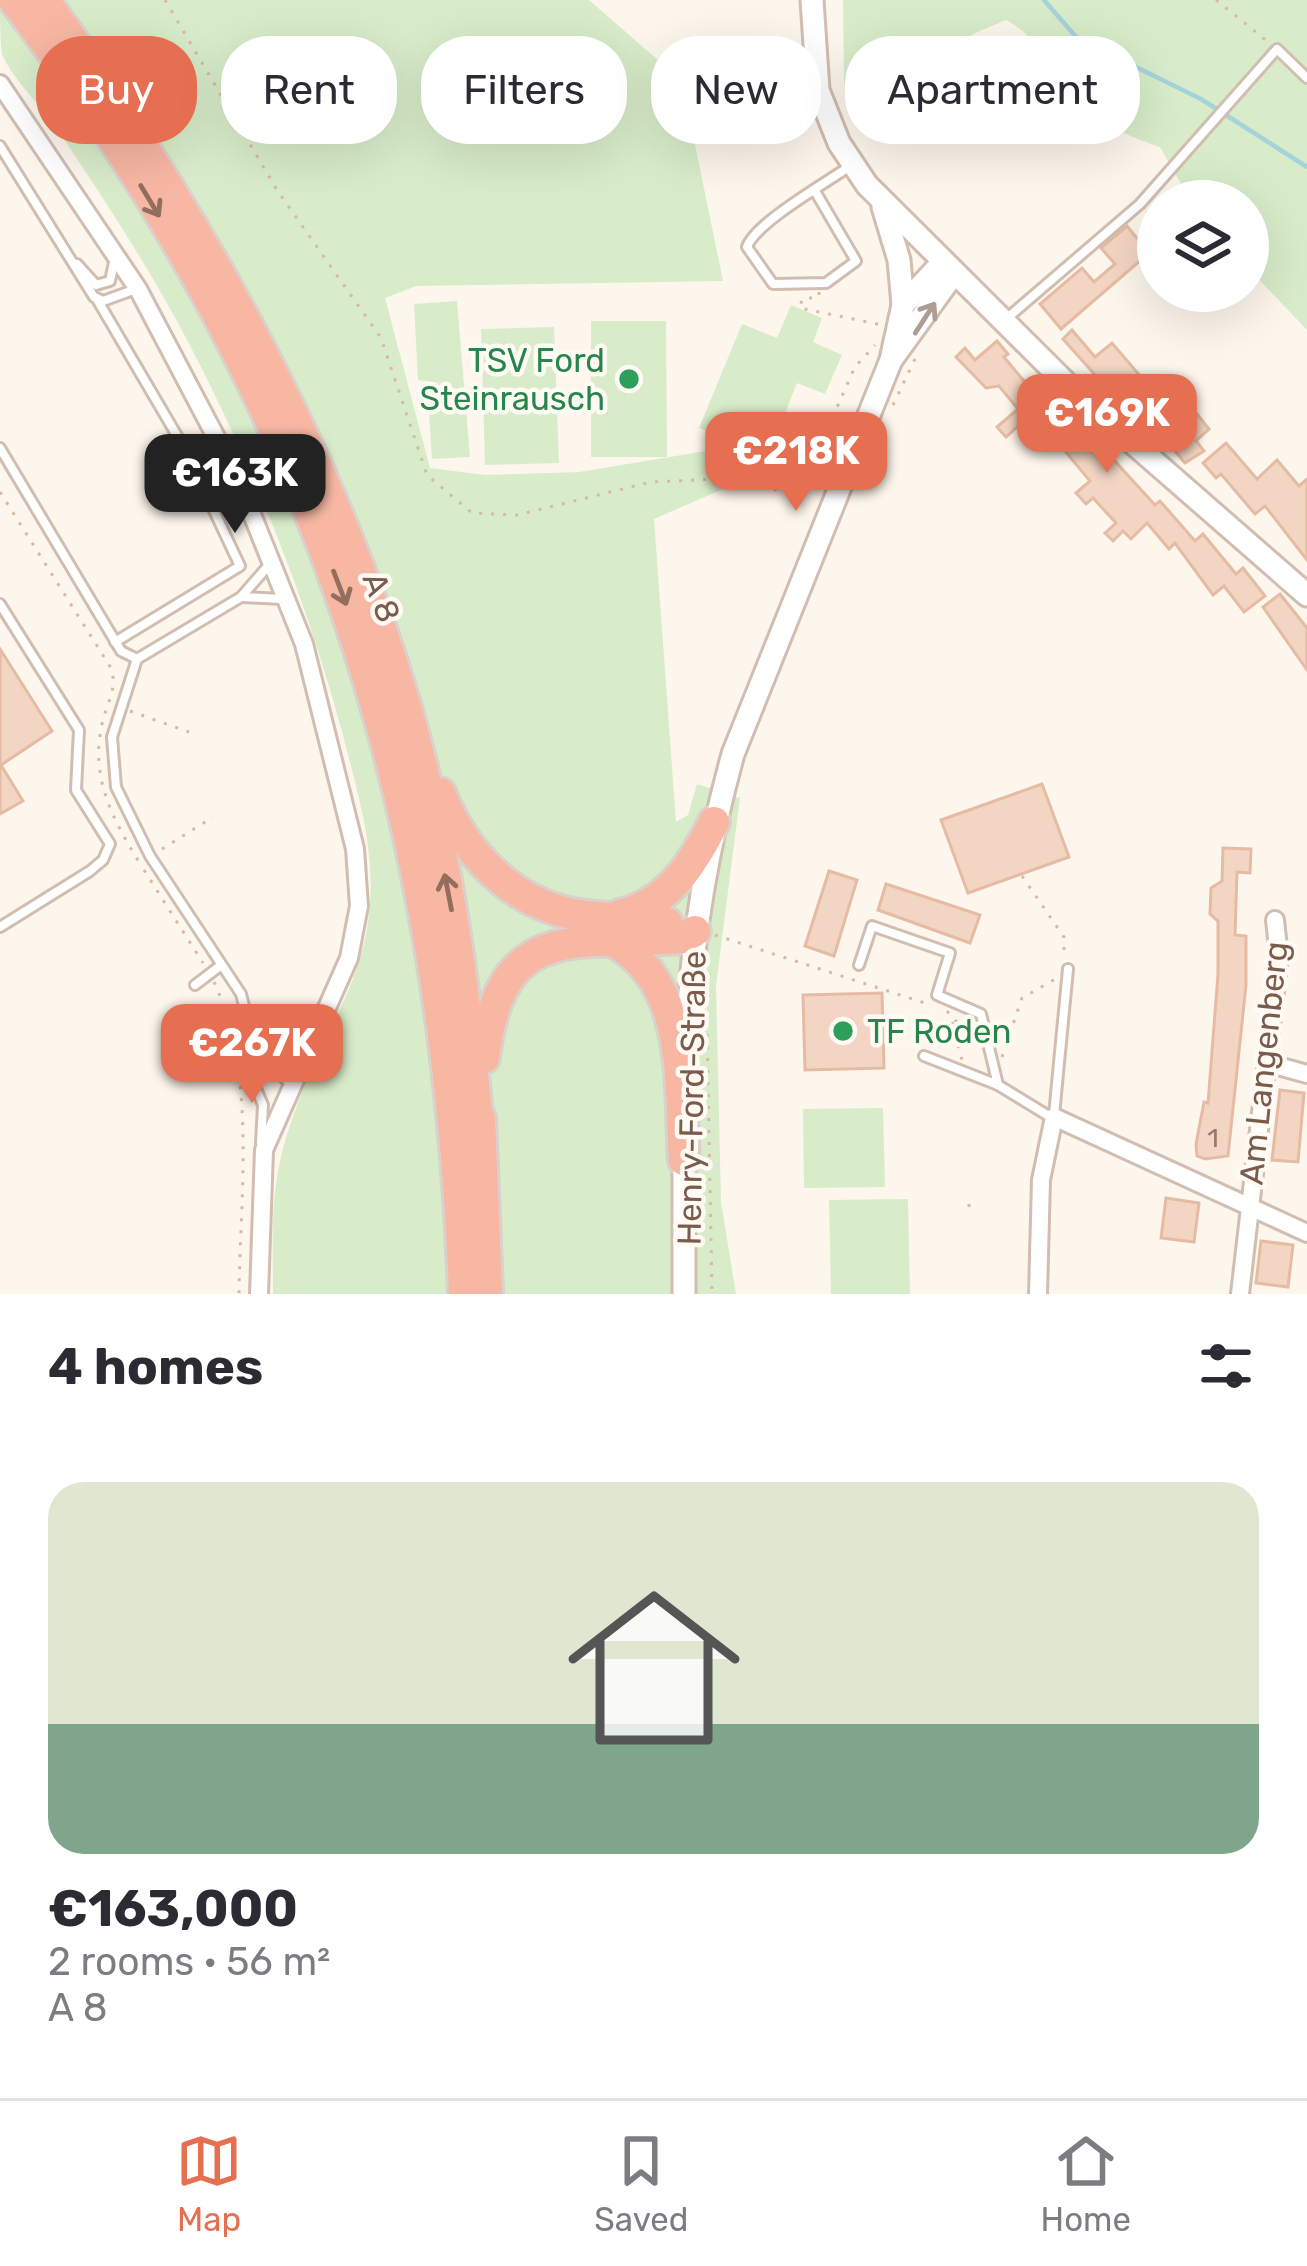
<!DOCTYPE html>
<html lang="en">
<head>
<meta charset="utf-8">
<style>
	body { margin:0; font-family:Rubik,sans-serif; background:#f7f7f7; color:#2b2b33; height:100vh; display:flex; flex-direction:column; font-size:45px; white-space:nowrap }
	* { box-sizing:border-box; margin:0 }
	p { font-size:39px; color:#7c7c81 }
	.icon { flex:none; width:66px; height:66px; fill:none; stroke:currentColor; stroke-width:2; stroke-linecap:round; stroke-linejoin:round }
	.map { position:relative; height:1294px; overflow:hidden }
	.sheet { display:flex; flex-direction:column; background:#fff; flex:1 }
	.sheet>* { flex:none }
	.guide { position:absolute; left:36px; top:36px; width:1236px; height:108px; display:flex; gap:24px }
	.tools { position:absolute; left:1137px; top:180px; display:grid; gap:24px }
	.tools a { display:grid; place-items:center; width:132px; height:132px; border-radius:50%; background:#fff; box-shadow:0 12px 48px #0002; font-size:60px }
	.price { position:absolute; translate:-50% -102px; padding:0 27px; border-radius:24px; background:#e76f51; color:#fff; font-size:39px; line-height:78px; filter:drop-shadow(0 3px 6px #0008) }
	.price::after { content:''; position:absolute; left:50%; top:72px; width:36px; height:27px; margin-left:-18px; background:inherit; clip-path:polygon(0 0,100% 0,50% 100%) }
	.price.selected { background:#222; color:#fff }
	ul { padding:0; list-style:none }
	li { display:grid; align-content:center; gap:24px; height:636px; padding:0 48px }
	li span { display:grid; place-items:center; height:372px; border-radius:36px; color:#555 }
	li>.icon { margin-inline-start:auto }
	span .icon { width:216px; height:216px; fill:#fffc; stroke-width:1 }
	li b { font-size:51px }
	h2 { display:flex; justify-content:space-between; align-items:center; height:144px; padding:0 48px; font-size:51px }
	.chip { padding:0 42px; border-radius:48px; background:#fff; box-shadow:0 12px 48px #0002; font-size:42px; line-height:108px }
	.chip.selected { background:#e76f51; color:#fff }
	.dock { display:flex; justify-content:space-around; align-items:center; height:168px; border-top:3px solid #e1e1e2; background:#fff; font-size:33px; color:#7c7c81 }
	.dock a { display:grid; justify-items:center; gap:6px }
	.dock .selected { color:#e76f51 }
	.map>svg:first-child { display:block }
	.green { fill:#d8ecc9 }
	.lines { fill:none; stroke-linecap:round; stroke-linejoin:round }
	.stream { stroke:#a5d3da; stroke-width:4.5 }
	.building { fill:#f3d5c3; stroke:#e6bba3; stroke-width:3 }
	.service-casing { stroke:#d1beb0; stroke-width:14 }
	.minor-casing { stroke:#d1beb0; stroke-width:22 }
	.tertiary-casing { stroke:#d1beb0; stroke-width:27 }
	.motorway-casing { stroke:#dad1cd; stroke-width:36 }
	.path { stroke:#d9b8a5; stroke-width:3; stroke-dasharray:3 9; stroke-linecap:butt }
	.service { stroke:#fff; stroke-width:8 }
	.minor { stroke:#fff; stroke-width:16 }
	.tertiary { stroke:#fff; stroke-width:21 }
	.motorway { stroke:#f7b7a3; stroke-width:30 }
	.oneway { stroke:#936e5e }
	.oneway2 { stroke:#af9d94 }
	.leisure-dot { fill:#2e9e5b; stroke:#fffaf3; stroke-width:4.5 }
	.labels { text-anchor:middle; stroke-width:9; stroke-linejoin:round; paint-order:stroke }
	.number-label { font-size:27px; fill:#987a6a }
	.leisure-label { font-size:33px; fill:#27864d; stroke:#fffaf3; text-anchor:end }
	.street-label { font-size:33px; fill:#7a5c4d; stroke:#fffaf3 }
</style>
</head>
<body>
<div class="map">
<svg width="1307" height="1294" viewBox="0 0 1307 1294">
	<rect width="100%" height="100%" fill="#fdf6ec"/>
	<g class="green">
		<path d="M0,0H589L682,81L723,281L416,286L385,298L430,468L485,475L579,472L712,450L762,472L654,519L676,822L688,815L697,784L740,798L716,985L721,1202L736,1294H273C273,1246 270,1196 283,1149C321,1008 399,969 360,803C322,639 264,486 185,336C147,264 101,195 56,127C40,104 13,80 2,54C0,41 0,15 0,0Z"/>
		<path d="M843,0H1307V330L1248,268V201H1191L1160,147C1128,136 1101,125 1078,99C1055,73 1037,35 1006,20L973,34L866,124L844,82Z"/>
		<polygon points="457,301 470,457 432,459 427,381 418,380 414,304"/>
		<polygon points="791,305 822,318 813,342 842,355 825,394 797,383 768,456 699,428 742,324 777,338"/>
		<polygon points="666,321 667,457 591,457 591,321"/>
		<polygon points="554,327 559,463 485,465 481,329"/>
		<polygon points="883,1108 885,1187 804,1188 803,1109"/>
		<polygon points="908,1199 910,1294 831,1294 829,1200"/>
	</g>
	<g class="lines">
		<polyline class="stream" points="1044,0 1077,38 1201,99 1307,167"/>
	</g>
	<g class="building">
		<polygon points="1127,226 1140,242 1147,236 1156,247 1061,329 1040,304 1082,268 1094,282 1115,264 1101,248"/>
		<polygon points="1072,330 1095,357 1112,343 1183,426 1197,414 1209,429 1196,441 1204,451 1185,463 1138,407 1130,414 1063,339"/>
		<polygon points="997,341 1008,354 1004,357 1039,399 1049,389 1155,505 1160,501 1195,541 1203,534 1236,574 1243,568 1265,596 1244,612 1224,586 1213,595 1175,543 1169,549 1147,523 1131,539 1123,531 1113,541 1105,533 1116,523 1093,498 1086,504 1076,493 1090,481 1065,451 1029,416 1006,437 997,427 1018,409 999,386 986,388 956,357 965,348 975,360"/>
		<polygon points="1226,443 1257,479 1277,460 1299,486 1307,479 1307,560 1265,506 1255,514 1221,474 1216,478 1203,463"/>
		<polygon points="1280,594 1307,628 1307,670 1263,607"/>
		<polygon points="0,649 52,731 1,765 23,801 0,814"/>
		<polygon points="1042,784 1069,857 968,893 941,820"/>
		<polygon points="1223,848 1251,849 1250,873 1237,872 1235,935 1246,936 1246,985 1228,1156 1205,1159 1197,1156 1196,1144 1204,1102 1208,1103 1218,974 1218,921 1210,914 1211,888 1222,881"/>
		<polygon points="829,871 857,880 834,956 805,946"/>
		<polygon points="886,884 980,915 970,943 878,910"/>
		<polygon points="882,993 884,1068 805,1070 803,995"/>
		<polygon points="1280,1090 1304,1093 1298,1162 1272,1160"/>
		<polygon points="1166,1198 1199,1203 1194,1242 1161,1238"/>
		<polygon points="1261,1241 1293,1245 1288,1287 1256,1283"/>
	</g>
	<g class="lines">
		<defs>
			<g id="service">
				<polyline points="0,146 94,297 103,301 136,289"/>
				<path d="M815,191L856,261L826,283L773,284L747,247C755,223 826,183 850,166"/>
				<polyline points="77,264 96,285 110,281 114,262"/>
				<polyline points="98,301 186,451 240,566 115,642"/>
				<polyline points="1005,320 1140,204 1277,49 1307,78"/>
				<polyline points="0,448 121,651 137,659"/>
				<polyline points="243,597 281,599"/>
				<polyline points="0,604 79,730 76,790 110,844 103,860 90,871 0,927"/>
				<polyline points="859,965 872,926 950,953 937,995 981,1014 998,1085"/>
				<polyline points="195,985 220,966"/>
				<polyline points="255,1046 289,1083"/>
				<polyline points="924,1056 998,1085 1052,1118"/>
				<polyline points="1054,1115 1068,969"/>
				<polyline points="261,1143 263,1105 251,1077 254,1045 241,994 150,856 116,787 112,737 137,659 241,597 269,565"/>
			</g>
			<g id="minor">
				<polyline points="0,84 138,289 237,477 304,644 355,849 359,906 349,958 264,1150 259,1294"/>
				<polyline points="1267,1063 1307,1074"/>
				<polyline points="1038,1294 1041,1180 1054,1117 1307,1233"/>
				<polyline points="1240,1294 1279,957 1275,920"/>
			</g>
			<g id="tertiary">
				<polyline points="812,0 818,90 839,143 867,185 1078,395 1307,595"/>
				<polyline points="883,207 899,260 903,305"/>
				<polyline points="891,360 954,273"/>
				<path d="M687,1054C689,952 706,852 733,754L891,360L903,305L943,262"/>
				<polyline points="684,1294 684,1151"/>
			</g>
			<g id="motorway">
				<path d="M14,0C317,395 446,799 464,1294"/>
				<path d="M44,0C200,220 331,451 407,711C447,849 465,991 479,1133"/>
				<path d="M440,793C463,851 510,902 573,914C604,920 636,917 667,923"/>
				<path d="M620,915C669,903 693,864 714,822"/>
				<path d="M609,939C690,980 679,1082 684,1160"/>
				<path d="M484,1058C500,919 574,945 683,938L695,931"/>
				<polyline points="480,1118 487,1294"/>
			</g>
		</defs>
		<use href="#service" class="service-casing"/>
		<use href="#minor" class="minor-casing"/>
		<use href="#tertiary" class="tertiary-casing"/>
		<use href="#motorway" class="motorway-casing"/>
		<g class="path">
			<polyline points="165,0 277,190 381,338 427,475 472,513 517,515 651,482 719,479 774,490 788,485 825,434 855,367 875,345"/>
			<polyline points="1216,0 1267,41"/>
			<polyline points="819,292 819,297 802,299 800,308 882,325"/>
			<polyline points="893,405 915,359"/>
			<path d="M0,492L111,668C118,688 106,705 102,724C90,777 112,818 139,862"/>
			<polyline points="130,711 189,732"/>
			<polyline points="162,849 213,817"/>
			<polyline points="144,870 203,963"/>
			<polyline points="1022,876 1064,937 1064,958"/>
			<polyline points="715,935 928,1004"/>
			<path d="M214,982C257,1076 240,1193 239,1294"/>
			<polyline points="947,1011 976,1044"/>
			<polyline points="707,1022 712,1294"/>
			<polyline points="952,1022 962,1060"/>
			<polyline points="1002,1057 1022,998 1057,978"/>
			<polyline points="969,1204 969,1216"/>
		</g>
		<use href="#service" class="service"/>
		<use href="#minor" class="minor"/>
		<use href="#tertiary" class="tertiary"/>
		<use href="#motorway" class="motorway"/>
	</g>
	<defs><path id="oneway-shaft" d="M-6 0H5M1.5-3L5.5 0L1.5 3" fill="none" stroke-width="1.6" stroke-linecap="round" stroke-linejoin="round" transform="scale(3)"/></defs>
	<g class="oneway">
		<use href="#oneway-shaft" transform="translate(150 201) rotate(59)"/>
		<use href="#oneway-shaft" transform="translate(340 588) rotate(69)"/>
		<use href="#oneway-shaft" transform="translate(448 892) rotate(-101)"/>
	</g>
	<use class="oneway2" href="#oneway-shaft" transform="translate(925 318) rotate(-57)"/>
	<g class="leisure-dot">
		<circle cx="629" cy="379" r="12"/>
		<circle cx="843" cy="1031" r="12"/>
	</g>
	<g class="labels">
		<g class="number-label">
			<text x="1213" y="1147">1</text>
		</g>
		<g class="leisure-label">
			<text x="605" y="372">TSV Ford<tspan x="605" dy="38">Steinrausch</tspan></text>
			<text x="867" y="1043" text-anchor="start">TF Roden</text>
		</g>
		<g class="street-label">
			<text transform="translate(382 597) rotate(70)" y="12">A 8</text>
			<text transform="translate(1263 1063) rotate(-84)" y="12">Am Langenberg</text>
			<text transform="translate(691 1098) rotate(-89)" y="12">Henry-Ford-Straße</text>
		</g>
	</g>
</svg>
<div class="tools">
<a><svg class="icon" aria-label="layers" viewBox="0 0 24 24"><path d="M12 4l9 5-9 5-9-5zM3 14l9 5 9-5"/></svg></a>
</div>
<b class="price" style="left:1107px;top:476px">€169K</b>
<b class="price" style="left:796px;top:514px">€218K</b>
<b class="price selected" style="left:235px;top:536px">€163K</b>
<b class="price" style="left:252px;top:1106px">€267K</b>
<div class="guide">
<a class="chip selected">Buy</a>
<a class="chip">Rent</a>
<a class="chip">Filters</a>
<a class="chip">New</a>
<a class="chip">Apartment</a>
</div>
</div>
<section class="sheet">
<h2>4 homes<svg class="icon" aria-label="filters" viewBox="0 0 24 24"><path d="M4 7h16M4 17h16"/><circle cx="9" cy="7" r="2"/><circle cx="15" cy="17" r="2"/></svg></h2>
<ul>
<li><span style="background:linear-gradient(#dfe7d0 65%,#7fa58c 0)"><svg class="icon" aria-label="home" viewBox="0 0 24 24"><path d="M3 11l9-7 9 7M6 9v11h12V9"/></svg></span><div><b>€163,000</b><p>2 rooms · 56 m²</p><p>A 8</p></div></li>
</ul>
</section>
<nav class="dock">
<a class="selected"><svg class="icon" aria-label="map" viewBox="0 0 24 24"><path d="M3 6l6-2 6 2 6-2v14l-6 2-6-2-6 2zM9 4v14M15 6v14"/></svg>Map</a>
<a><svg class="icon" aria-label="saved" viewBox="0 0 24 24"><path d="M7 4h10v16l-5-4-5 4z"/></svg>Saved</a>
<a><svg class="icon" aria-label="home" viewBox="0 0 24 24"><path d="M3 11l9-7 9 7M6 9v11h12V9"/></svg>Home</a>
</nav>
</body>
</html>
